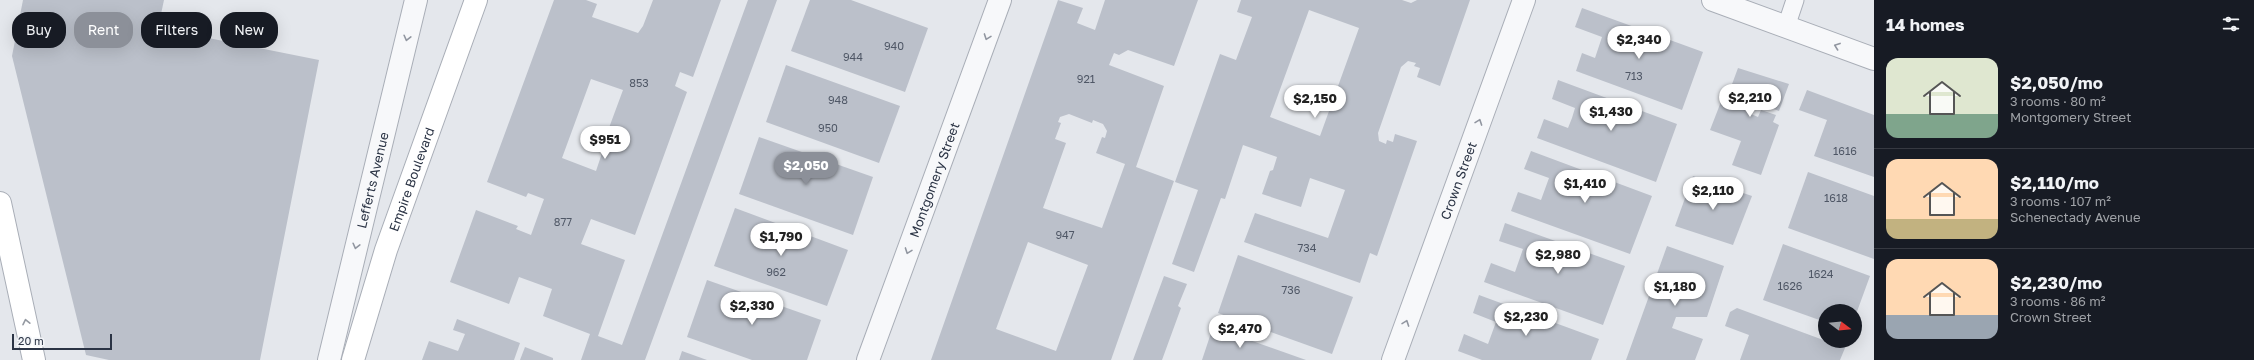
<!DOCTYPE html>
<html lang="en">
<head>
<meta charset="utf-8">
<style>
	body { margin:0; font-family:"Golos Text",sans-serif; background:#20242c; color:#f1f3f6; height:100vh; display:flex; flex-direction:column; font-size:15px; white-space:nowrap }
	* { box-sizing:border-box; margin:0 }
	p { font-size:13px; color:#9ea1a6 }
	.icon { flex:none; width:22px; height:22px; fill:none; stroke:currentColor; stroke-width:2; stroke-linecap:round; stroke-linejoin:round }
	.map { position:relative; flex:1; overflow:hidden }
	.side { display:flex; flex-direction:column; background:#171b24; width:380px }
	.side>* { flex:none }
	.top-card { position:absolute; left:12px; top:12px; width:380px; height:36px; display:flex; gap:8px }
	.needle { width:26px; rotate:106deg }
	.tools { position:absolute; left:1818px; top:304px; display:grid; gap:8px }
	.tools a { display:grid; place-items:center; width:44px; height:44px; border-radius:50%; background:#171b24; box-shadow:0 4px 16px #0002; font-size:20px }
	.scale { position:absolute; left:12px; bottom:10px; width:100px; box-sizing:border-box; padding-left:4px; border:2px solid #2b3445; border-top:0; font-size:11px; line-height:14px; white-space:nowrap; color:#2b3445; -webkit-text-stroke:3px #f4f6f9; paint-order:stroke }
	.price { position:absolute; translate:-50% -34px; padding:0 9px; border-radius:14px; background:#fff; color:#222; font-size:13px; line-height:26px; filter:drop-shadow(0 1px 2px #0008) }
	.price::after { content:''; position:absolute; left:50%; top:24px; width:12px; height:9px; margin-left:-6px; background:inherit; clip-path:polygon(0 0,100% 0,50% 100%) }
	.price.on { background:#8c9099; color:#fff }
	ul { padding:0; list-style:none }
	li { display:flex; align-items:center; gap:12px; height:100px; padding:0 12px }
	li+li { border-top:1px solid #363941 }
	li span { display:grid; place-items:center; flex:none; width:112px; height:80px; border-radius:12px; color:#555 }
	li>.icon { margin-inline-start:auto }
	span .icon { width:48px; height:48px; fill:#fffc; stroke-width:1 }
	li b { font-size:17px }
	h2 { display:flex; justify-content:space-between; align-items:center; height:48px; padding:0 12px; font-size:17px }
	.chip { padding:0 14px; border-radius:16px; background:#171b24; box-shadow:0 4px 16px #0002; font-size:14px; line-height:36px }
	.chip.on { background:#8c9099; color:#fff }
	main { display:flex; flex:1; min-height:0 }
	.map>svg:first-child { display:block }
	.building { fill:#bbc0ca; fill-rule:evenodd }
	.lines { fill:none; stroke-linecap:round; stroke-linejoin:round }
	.service-casing { stroke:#a9aeb7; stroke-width:19 }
	.minor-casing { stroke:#a9aeb7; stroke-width:24 }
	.secondary-casing { stroke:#a9aeb7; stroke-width:24 }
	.service { stroke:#f7f8fa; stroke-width:17 }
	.minor { stroke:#f7f8fa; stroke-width:22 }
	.secondary { stroke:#fff; stroke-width:22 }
	.oneway { stroke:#9196a0 }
	.oneway2 { stroke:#959aa2 }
	.labels { text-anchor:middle; stroke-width:4; stroke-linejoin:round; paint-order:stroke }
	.number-label { font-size:11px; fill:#4f5766 }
	.street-label { font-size:13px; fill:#2b3445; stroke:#f4f6f9 }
</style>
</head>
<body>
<main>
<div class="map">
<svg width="1874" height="360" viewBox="0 0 1874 360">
	<rect width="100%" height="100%" fill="#e4e7ec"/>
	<g class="building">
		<polygon points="23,0 164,0 158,28 319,60 260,360 109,360 86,355 12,56"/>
		<path d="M554,0H586L597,4L592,17L638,33L643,26L653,0H721L693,77L680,72L675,86L687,92L635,235L591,219L581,244L625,260L598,336L622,345L748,0H777L645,360H581L590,334L543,316L552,289L519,277L509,304L450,282L476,210L518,226L516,229L531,235L544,199L528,193L526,197L487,182ZM591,79L623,90L603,144H605L596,171L562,158Z"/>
		<polygon points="810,0 851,0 928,28 905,92 791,51"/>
		<path d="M1058,0L1083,8L1077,23L1095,30L1105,0H1198L1174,66L1128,50L1119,55L1114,53L1109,65L1164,86L1136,167L1174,181L1111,360H931ZM1069,114L1092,123L1093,120L1103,124L1107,131L1105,138L1102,137L1096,153L1125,164L1102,228L1043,208L1066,143L1055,139L1061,123L1058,122L1060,117ZM1028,242L1088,265L1056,351L996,329Z"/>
		<path d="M1241,0H1402L1411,3L1417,0H1470L1440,86L1417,77L1420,68L1414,66L1416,63L1408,61L1401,67L1378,133L1379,141L1386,144L1387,140L1393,142L1395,134L1417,141L1377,256L1370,253L1360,283L1244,242L1255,213L1328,238L1345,190L1310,178L1301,207L1262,194L1270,171L1273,170L1277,157L1243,145L1225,199L1221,198L1194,272L1172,264L1198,190L1175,182L1220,54L1236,60L1252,17L1237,12ZM1309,10L1359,28L1320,136L1270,117Z"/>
		<polygon points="1582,8 1703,52 1682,110 1576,71 1582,53 1595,58 1602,37 1575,27"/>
		<polygon points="786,65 900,106 879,163 766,122"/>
		<polygon points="1738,68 1789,84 1779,111 1755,102 1751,114 1758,117 1761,110 1776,115 1773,122 1779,125 1761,175 1732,165 1741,141 1710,130 1724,94 1728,95"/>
		<polygon points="1558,80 1677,124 1656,182 1537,138 1544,119 1568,128 1572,118 1575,108 1552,99"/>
		<polygon points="1807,90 1874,115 1874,177 1814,156 1827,120 1799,110"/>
		<polygon points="759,137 873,177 853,235 739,194"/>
		<polygon points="1531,151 1652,196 1630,254 1511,211 1518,192 1541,200 1549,178 1524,169"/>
		<polygon points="1808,172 1874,196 1874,259 1788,228"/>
		<polygon points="1693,176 1752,196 1733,245 1675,226"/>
		<polygon points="735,208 848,250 827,306 714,266"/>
		<polygon points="1505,223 1625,266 1603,325 1484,282 1491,263 1515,272 1523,249 1499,241"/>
		<polygon points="1783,244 1870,276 1855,317 1855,311 1825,311 1825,322 1763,300"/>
		<polygon points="1667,246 1724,266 1707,317 1676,317 1672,328 1703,339 1695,360 1626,360"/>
		<polygon points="1238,255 1353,297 1332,354 1218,313"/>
		<polygon points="1164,276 1187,284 1178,306 1181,308 1162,360 1133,360"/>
		<polygon points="707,280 821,320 807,360 752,360 687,337"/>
		<polygon points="1479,295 1599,339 1591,360 1482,360 1458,351 1464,334 1488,344 1496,322 1473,313"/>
		<polygon points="1737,308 1845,348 1840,360 1740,360 1749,335 1725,326 1730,312"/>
		<polygon points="457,319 520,343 514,360 422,360 429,341 458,351 465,334 453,330"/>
		<polygon points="1213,327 1306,360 1202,360"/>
		<polygon points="525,347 553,358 553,360 520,360"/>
		<polygon points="682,351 707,360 679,360"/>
	</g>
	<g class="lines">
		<defs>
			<polyline id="service" points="1786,27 1795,0"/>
			<g id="minor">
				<polyline points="1713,0 1874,59"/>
				<path id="s1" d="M329,360L416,0"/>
				<path id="s2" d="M868,360L1000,0"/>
				<path id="s3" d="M1393,360L1524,0"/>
			</g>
			<g id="secondary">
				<polyline points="0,203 34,360"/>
				<path id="s4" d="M353,360L386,250L476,0"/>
			</g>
		</defs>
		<use href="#service" class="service-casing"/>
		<use href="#minor" class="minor-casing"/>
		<use href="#secondary" class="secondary-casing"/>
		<use href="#service" class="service"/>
		<use href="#minor" class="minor"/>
		<use href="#secondary" class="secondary"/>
	</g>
	<defs><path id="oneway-chevron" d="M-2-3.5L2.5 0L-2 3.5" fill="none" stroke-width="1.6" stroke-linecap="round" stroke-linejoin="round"/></defs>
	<g class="oneway">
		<use href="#oneway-chevron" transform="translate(987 37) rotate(110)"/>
		<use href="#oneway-chevron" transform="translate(407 38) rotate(104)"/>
		<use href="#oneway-chevron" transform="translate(1837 46) rotate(-160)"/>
		<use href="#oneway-chevron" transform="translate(1479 122) rotate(-70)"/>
		<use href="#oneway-chevron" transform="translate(356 246) rotate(104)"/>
		<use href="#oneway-chevron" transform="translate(908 251) rotate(110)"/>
		<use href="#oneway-chevron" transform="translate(1406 323) rotate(-70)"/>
	</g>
	<use class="oneway2" href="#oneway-chevron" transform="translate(26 322) rotate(-102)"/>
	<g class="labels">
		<g class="number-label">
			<text x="894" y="50">940</text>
			<text x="853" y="61">944</text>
			<text x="1634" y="80">713</text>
			<text x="1086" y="83">921</text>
			<text x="639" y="87">853</text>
			<text x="838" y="104">948</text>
			<text x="828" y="132">950</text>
			<text x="1845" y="155">1616</text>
			<text x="1836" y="202">1618</text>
			<text x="563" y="226">877</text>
			<text x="1065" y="239">947</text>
			<text x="1307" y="252">734</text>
			<text x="776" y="276">962</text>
			<text x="1821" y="278">1624</text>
			<text x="1790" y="290">1626</text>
			<text x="1291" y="294">736</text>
		</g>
		<g class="street-label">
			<text dy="5" stroke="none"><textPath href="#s4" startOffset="190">Empire Boulevard</textPath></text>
			<text dy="5" stroke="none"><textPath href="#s1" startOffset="185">Lefferts Avenue</textPath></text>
			<text dy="5" stroke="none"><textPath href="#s2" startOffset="192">Montgomery Street</textPath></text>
			<text dy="5" stroke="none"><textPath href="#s3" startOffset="191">Crown Street</textPath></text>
		</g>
	</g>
</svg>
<div class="tools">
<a><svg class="needle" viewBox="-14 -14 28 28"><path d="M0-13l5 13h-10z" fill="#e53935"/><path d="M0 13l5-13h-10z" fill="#9ea1a6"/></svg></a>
</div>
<div class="scale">20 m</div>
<b class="price" style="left:1639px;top:60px">$2,340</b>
<b class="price" style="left:1750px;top:118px">$2,210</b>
<b class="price" style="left:1315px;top:119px">$2,150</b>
<b class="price" style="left:1611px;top:132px">$1,430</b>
<b class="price" style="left:605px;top:160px">$951</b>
<b class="price on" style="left:806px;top:186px">$2,050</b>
<b class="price" style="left:1585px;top:204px">$1,410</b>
<b class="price" style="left:1713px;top:211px">$2,110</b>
<b class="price" style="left:781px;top:257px">$1,790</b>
<b class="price" style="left:1558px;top:275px">$2,980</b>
<b class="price" style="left:1675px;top:307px">$1,180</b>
<b class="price" style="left:752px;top:326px">$2,330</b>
<b class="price" style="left:1526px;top:337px">$2,230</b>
<b class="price" style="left:1240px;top:349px">$2,470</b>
<div class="top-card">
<a class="chip">Buy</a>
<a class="chip on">Rent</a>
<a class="chip">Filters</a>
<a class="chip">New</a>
</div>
</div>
<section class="side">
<h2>14 homes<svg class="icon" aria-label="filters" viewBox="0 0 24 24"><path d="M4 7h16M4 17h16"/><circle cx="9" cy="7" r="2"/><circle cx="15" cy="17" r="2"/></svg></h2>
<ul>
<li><span style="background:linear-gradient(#dfe7d0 70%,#7fa58c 0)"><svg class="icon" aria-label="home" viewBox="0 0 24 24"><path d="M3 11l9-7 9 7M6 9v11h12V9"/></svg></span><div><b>$2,050/mo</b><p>3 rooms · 80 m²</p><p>Montgomery Street</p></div></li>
<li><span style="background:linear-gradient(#ffd9b3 75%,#c2b280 0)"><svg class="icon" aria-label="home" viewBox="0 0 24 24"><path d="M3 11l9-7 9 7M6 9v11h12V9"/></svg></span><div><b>$2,110/mo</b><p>3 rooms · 107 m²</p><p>Schenectady Avenue</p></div></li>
<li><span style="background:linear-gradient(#ffd9b3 70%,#9aa5b1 0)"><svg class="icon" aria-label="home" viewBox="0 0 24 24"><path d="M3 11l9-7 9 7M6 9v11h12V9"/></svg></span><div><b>$2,230/mo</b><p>3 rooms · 86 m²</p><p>Crown Street</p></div></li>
</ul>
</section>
</main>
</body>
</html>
